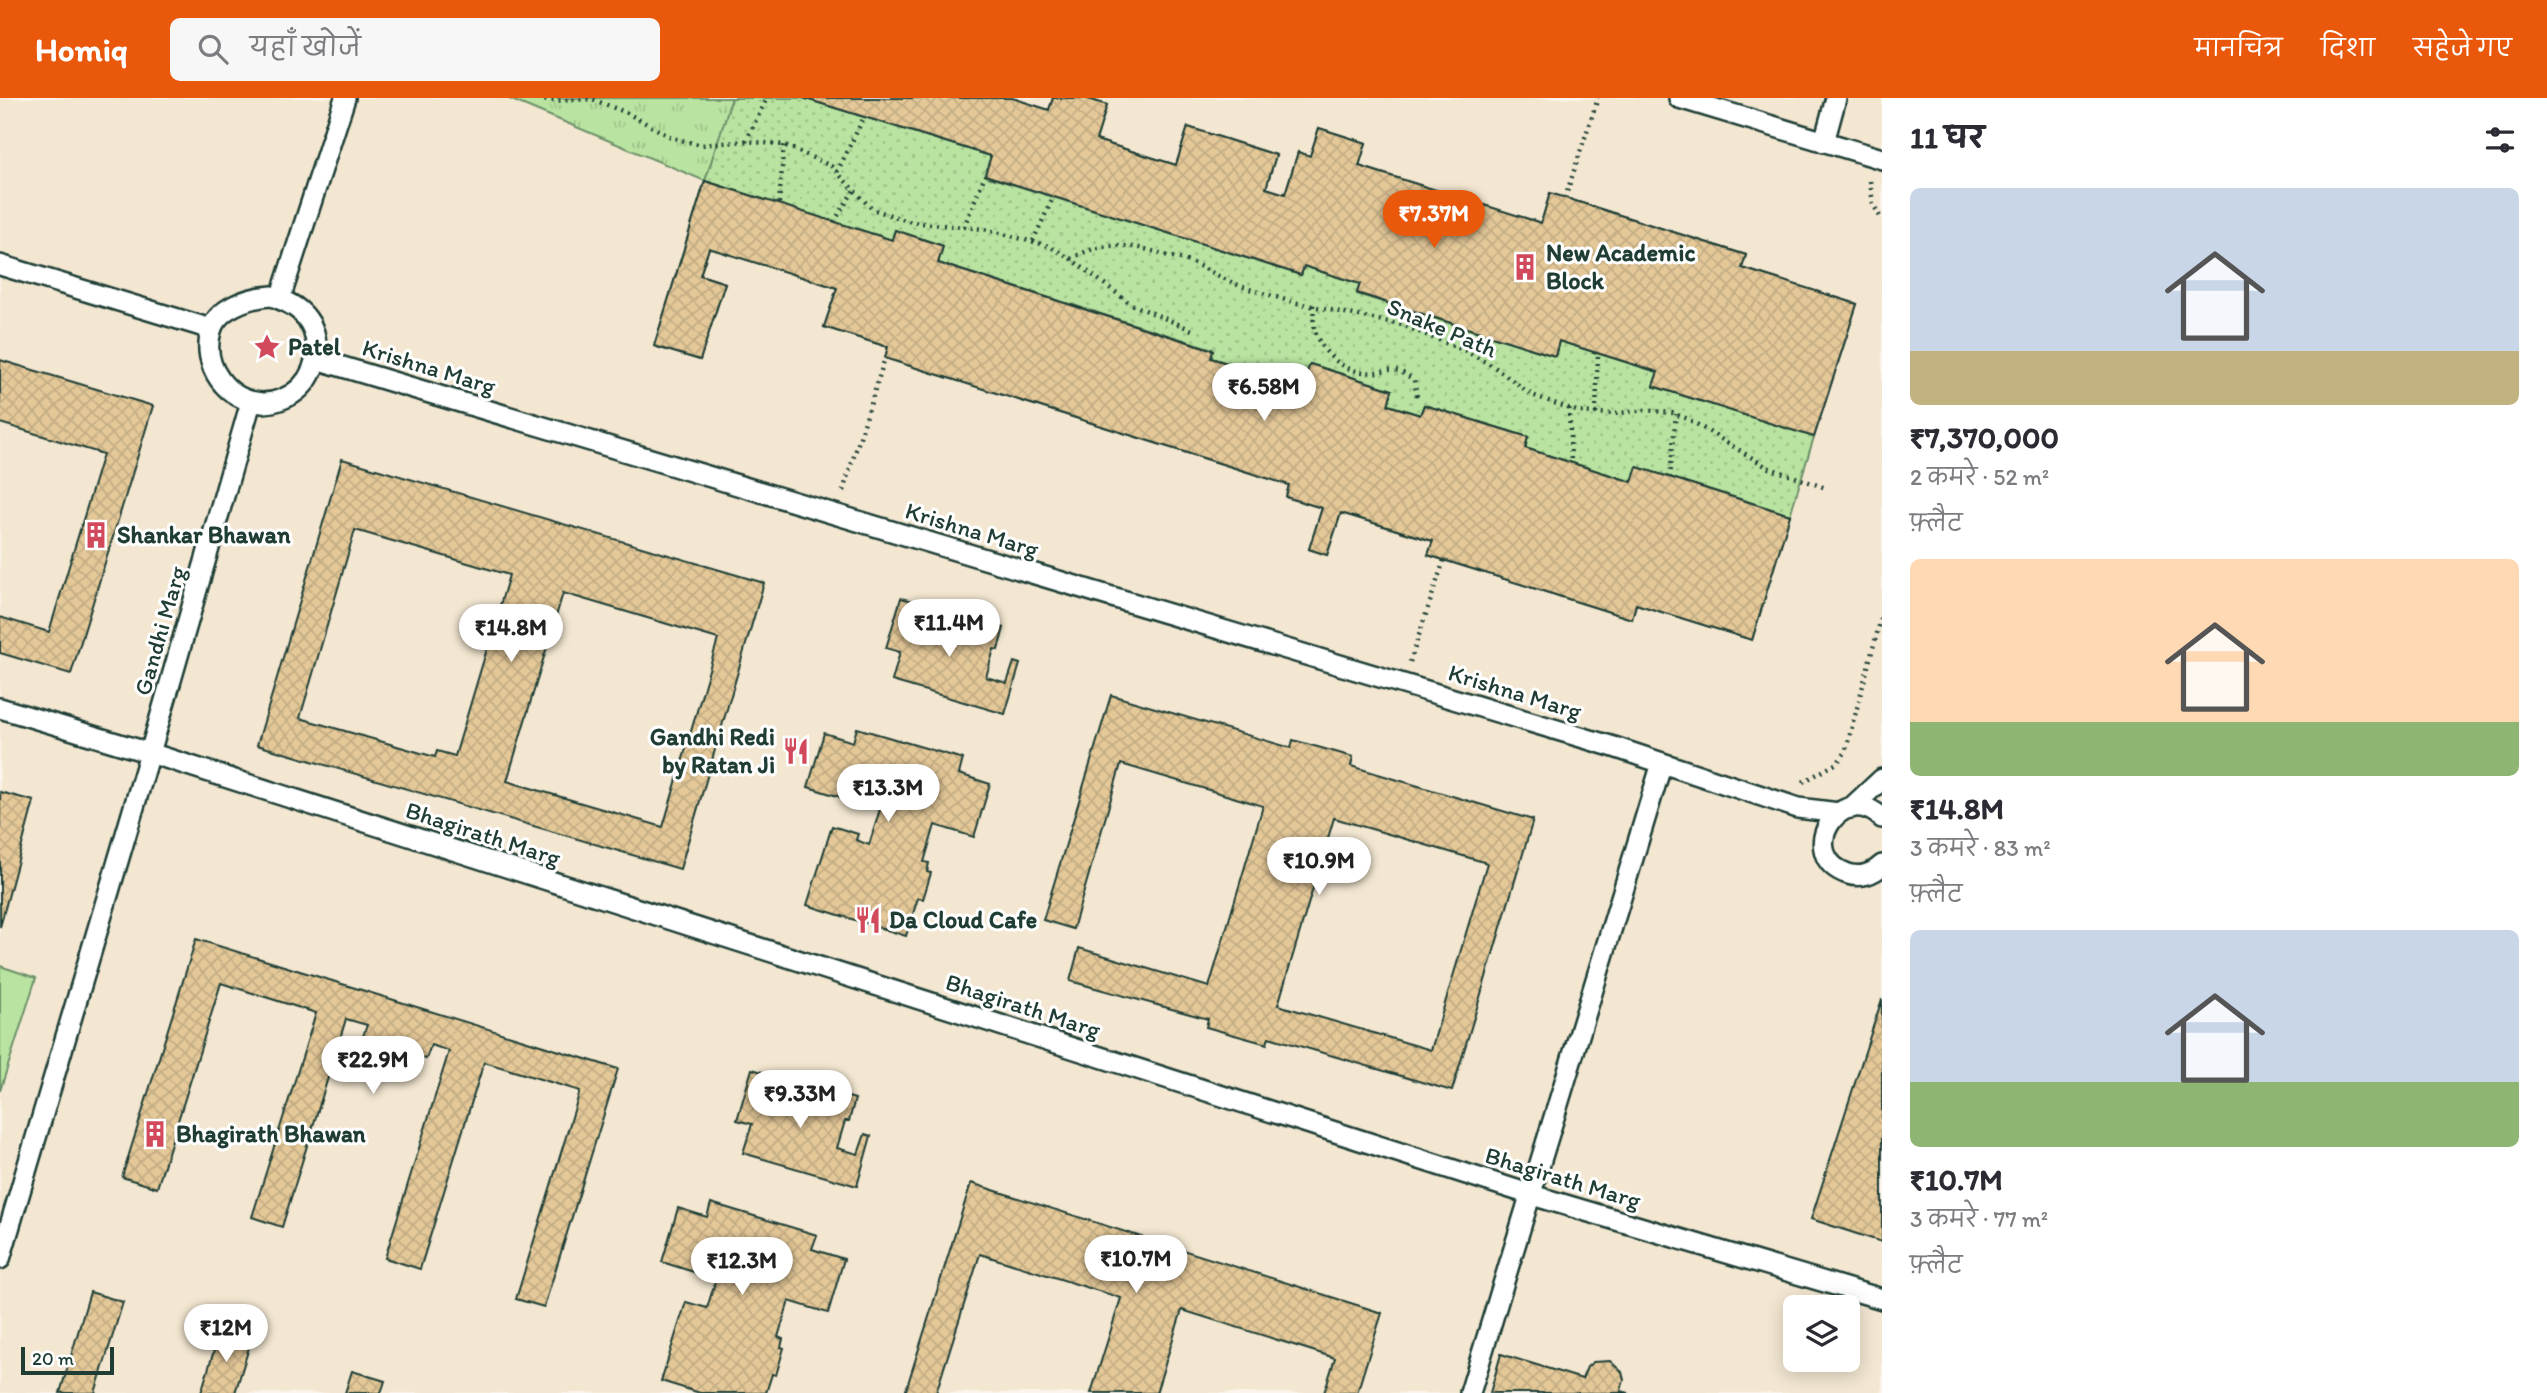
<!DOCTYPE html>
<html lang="hi">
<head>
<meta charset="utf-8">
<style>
	body { margin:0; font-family:Itim,"Playpen Sans Deva",sans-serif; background:#f7f7f7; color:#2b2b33; height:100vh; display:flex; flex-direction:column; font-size:26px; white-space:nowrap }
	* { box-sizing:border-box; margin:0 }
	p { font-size:23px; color:#7c7c81 }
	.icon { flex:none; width:38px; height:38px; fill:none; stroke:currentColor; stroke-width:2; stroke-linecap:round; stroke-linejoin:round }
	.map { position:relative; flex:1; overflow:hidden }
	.side { display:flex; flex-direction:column; background:#fff; width:665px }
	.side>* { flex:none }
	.tools { position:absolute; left:1783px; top:1197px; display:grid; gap:14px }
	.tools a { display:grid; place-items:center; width:77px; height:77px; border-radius:10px; background:#fff; box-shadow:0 4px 18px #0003; font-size:35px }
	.scale { position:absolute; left:21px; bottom:18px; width:93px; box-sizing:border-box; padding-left:7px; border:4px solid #1f3d34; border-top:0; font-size:19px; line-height:24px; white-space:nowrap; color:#1f3d34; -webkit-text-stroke:5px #fff; paint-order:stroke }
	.price { position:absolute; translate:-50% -60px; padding:0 16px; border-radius:24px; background:#fff; color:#222; font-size:23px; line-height:46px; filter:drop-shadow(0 2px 4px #0008) }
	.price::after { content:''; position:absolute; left:50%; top:42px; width:21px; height:16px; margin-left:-10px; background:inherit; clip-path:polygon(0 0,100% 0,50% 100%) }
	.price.active { background:#ea580c; color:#fff }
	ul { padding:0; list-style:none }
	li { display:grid; align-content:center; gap:14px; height:371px; padding:0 28px }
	li span { display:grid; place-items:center; height:217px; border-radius:10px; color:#555 }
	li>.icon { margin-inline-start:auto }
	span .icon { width:126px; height:126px; fill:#fffc; stroke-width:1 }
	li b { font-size:30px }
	h2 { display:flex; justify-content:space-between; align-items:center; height:84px; padding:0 28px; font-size:30px }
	header { display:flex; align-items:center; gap:42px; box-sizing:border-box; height:98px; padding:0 35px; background:#ea580c; color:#fff }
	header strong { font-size:33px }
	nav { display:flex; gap:38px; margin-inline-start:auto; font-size:24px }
	.search { width:490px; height:63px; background:#f7f7f7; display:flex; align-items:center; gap:18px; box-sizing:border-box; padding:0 24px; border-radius:10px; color:#7c7c81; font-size:26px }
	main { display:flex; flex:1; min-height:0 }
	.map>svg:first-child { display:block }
	.built { fill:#f3e7d1; fill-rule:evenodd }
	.grass { fill:url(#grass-tufts); stroke:#6c906a; stroke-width:2 }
	.garden { fill:url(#garden-dots); stroke:#6c906a; stroke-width:2 }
	.pitch { fill:#b8e3a0; stroke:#6c906a; stroke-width:2 }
	.building { fill:url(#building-cross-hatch); stroke:#1f3d34; stroke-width:2; fill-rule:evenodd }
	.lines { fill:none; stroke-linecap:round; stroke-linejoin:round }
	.lane-casing { stroke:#1f3d34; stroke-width:24 }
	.path { stroke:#1f3d34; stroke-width:4.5; stroke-dasharray:2 5; stroke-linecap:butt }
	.lane { stroke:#fff; stroke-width:19 }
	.labels { text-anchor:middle; stroke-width:6; stroke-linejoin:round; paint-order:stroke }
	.poi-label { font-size:24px; font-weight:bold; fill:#1f3d34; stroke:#fff; text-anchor:start }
	.street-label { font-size:24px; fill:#1f3d34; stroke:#fff }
</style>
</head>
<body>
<header>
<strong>Homiq</strong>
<div class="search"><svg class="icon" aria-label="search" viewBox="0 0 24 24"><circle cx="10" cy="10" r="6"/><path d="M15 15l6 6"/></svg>यहाँ खोजें</div>
<nav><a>मानचित्र</a><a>दिशा</a><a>सहेजे गए</a></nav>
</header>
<main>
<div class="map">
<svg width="1882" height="1295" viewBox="0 0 1882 1295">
	<defs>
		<pattern id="grass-tufts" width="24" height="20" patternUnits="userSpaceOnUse" patternTransform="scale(1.75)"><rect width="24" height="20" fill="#b8e3a0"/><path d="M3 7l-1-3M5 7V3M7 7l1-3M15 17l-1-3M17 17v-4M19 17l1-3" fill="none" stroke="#9ec48a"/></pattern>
		<pattern id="garden-dots" width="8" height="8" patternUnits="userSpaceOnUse" patternTransform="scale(1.75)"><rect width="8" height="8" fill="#b8e3a0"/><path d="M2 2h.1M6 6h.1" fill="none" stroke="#9ec48a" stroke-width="1.8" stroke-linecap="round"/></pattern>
		<pattern id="building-cross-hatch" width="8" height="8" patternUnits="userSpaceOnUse" patternTransform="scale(1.75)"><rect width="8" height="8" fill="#e4c898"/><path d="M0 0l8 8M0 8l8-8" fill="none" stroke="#c3ad84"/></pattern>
	</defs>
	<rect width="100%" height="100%" fill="#faf4ea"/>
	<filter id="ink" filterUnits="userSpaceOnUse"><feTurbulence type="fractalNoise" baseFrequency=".0143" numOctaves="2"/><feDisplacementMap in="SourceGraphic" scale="14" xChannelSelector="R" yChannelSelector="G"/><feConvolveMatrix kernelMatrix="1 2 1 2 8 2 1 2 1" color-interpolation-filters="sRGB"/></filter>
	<g filter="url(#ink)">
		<path class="built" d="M0,0H1882V1295H0ZM1796,1209H1848V1262H1796Z"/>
		<polygon class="grass" points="507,0 732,0 705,83"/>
		<polygon class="garden" points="732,0 807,0 991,58 986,78 1301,177 1304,168 1360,186 1357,196 1555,258 1559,243 1658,274 1654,288 1814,339 1790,417 1637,369 1632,384 1525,350 1528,339 1424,307 1420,317 1388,307 1392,292 1310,266 1302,289 1211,260 1213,251 938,165 943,148 895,133 892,142 705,83"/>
		<polygon class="pitch" points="0,868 36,880 0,993"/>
		<g class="building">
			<polygon points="803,0 1012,0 1049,12 1053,0 1085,0 1107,7 1096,42 1176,67 1188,29 1276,57 1266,90 1285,96 1298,54 1310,58 1319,30 1366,45 1359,68 1541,125 1550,95 1746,157 1742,170 1857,206 1814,339 1653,288 1658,274 1559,243 1555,258 1357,195 1360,186 1304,168 1301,177 985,77 991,58"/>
			<polygon points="803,0 1012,0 1049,12 1053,0 1085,0 1107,7 1096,42 1176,67 1188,29 1276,57 1266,90 1285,96 1298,54 1310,58 1319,30 1366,45 1359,68 1541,125 1550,95 1746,157 1742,170 1857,206 1814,339 1653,288 1658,274 1559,243 1555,258 1357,195 1360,186 1304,168 1301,177 985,77 991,58"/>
			<polygon points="705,83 892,142 895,132 943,148 938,165 1213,252 1211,260 1302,289 1310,266 1392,292 1388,307 1420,317 1424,307 1528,339 1525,350 1632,384 1637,369 1790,417 1752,542 1636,506 1632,521 1428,457 1433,443 1341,415 1327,457 1309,451 1322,410 1286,399 1289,387 885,260 888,249 824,229 837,190 709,150 700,177 725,185 700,262 654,248"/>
			<polygon points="705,83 892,142 895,132 943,148 938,165 1213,252 1211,260 1302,289 1310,266 1392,292 1388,307 1420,317 1424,307 1528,339 1525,350 1632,384 1637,369 1790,417 1752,542 1636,506 1632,521 1428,457 1433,443 1341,415 1327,457 1309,451 1322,410 1286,399 1289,387 885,260 888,249 824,229 837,190 709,150 700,177 725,185 700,262 654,248"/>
			<polygon points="0,262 153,308 71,576 0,555 0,519 49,534 103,356 0,325"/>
			<path d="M342,361L764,485L680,771L257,647ZM355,432L509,477L455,658L437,653L435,659L300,620ZM563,495L718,541L663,729L507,683Z"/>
			<polygon points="901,500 924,506 921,520 973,535 977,522 1004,530 998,552 994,551 986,579 1007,585 1014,564 1020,566 1005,616 892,583 900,554 886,550"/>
			<path d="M1111,597L1291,650L1293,642L1353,659L1351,668L1533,722L1452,993L1269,939L1267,946L1206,929L1208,921L1070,883L1079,850L1209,889L1263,708L1121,666L1073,831L1043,822ZM1334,720L1487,765L1431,952L1278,907Z"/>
			<polygon points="857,630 963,661 959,676 990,686 974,739 935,727 924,764 929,765 927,774 931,775 923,801 918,800 906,838 807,807 832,728 858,736 856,742 869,747 880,711 808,689 824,635 853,644"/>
			<polygon points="0,694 34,703 0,829"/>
			<polygon points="196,841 618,971 544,1209 516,1201 580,993 484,964 420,1171 385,1160 449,953 431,947 426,961 362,941 367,927 346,921 282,1129 252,1119 316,915 221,885 157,1090 122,1079"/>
			<polygon points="1882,901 1882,1144 1811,1121"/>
			<polygon points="752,971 776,978 772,991 824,1006 827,993 855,1001 849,1023 845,1023 837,1050 858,1056 865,1036 871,1038 857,1088 743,1055 752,1026 737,1022"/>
			<polygon points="971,1085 1382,1215 1357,1295 1324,1295 1335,1260 1182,1212 1156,1295 1091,1295 1121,1200 980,1156 936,1295 905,1295"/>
			<polygon points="711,1105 817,1137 812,1151 844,1161 828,1215 789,1203 778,1239 783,1241 781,1249 784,1250 776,1277 772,1276 766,1295 700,1295 661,1283 686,1204 707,1210 716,1181 662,1164 678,1110 707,1119"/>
			<polygon points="90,1194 123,1204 95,1295 60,1295"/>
			<polygon points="220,1233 251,1243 235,1295 201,1295"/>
			<polygon points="1501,1256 1582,1281 1587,1269 1593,1264 1610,1263 1622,1274 1624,1282 1621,1293 1629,1295 1490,1295"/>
			<polygon points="352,1273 385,1283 381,1295 345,1295"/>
		</g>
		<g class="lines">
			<defs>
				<g id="lane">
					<polyline points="1679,0 1882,61"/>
					<polyline points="1824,44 1836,0"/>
					<polyline points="0,167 211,231"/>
					<path d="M272,198C282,202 291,205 300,213C322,233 321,268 301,289C291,299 276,305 262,305C227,303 201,268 211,233C217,209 251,199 272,198Z"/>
					<polyline points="280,201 345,0"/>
					<polyline points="316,261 1614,649 1798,710 1839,715"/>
					<polyline points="0,610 150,655 1532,1097 1882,1201"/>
					<polyline points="1851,710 1882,681"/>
					<path d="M1882,720C1840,680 1794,758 1848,776C1860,780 1873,776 1882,767"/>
					<polyline points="0,1161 150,655 251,304"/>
					<polyline points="1470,1295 1662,665"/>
				</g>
			</defs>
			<use href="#lane" class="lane-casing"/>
			<g class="path">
				<polyline points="538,0 547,3 592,1 627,15 673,40 701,47 746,43 784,47 831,68 872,111 911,124 984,131 1049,148 1071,161 1131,206 1192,232"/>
				<polyline points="1015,1 1015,0"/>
				<polyline points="746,43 767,0"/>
				<polyline points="837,74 864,19"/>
				<polyline points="1870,83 1873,106 1882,122"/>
				<polyline points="1565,100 1598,0"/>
				<polyline points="779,105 784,47"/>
				<polyline points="834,124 854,92"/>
				<polyline points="964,129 985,77"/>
				<polyline points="1033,143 1053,100"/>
				<path d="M1071,161C1102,142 1133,146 1165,157C1176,160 1186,162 1197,167C1212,174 1226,183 1241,188C1256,194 1272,197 1288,203L1402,227L1465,253L1493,268L1532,297L1579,314L1613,316L1645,312L1672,315L1688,321L1767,369L1826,390"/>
				<path d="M1313,207C1314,214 1313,222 1314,229C1318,252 1341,272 1363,274C1388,277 1388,263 1414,282L1417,299"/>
				<polyline points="1569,310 1571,365"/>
				<polyline points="1596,316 1598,256"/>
				<polyline points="1670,380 1676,316"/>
				<polyline points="843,393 885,260"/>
				<polyline points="1410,564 1444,462"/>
				<polyline points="1803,684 1837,665 1845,655 1881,520"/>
			</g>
			<use href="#lane" class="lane"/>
		</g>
	</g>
	<defs>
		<symbol id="building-bare" viewBox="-9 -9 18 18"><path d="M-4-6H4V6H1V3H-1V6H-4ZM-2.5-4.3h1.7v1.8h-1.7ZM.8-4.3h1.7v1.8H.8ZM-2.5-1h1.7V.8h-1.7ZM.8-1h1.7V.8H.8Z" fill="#d1495b" stroke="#fff" stroke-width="2.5" paint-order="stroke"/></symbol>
		<symbol id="sight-bare" viewBox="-9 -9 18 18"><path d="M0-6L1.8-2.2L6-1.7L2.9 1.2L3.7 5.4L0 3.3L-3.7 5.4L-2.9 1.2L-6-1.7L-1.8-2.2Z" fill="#d1495b" stroke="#fff" stroke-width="2.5" paint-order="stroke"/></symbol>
		<symbol id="restaurant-bare" viewBox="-9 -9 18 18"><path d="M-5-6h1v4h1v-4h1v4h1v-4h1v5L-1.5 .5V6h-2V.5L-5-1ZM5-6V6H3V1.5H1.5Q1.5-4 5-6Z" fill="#d1495b" stroke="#fff" stroke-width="2.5" paint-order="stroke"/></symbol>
	</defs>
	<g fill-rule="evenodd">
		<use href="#building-bare" x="1506" y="150" width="38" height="38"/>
		<use href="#sight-bare" x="248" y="230" width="38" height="38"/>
		<use href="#building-bare" x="77" y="418" width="38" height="38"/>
		<use href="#restaurant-bare" x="777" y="634" width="38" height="38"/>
		<use href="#restaurant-bare" x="849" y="803" width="38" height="38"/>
		<use href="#building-bare" x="136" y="1017" width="38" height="38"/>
	</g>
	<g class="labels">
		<g class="poi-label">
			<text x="1546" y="163">New Academic<tspan x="1546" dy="28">Block</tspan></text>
			<text x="288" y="257">Patel</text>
			<text x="117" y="445">Shankar Bhawan</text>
			<text x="775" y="647" text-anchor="end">Gandhi Redi<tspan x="775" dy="28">by Ratan Ji</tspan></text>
			<text x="889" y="830">Da Cloud Cafe</text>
			<text x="176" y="1044">Bhagirath Bhawan</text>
		</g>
		<g class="street-label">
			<text transform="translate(1442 230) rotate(23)" y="8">Snake Path</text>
			<text transform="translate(429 269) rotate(17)" y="8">Krishna Marg</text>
			<text transform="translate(972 432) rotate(17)" y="8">Krishna Marg</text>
			<text transform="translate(160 533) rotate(-74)" y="8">Gandhi Marg</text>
			<text transform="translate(1515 594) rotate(17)" y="8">Krishna Marg</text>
			<text transform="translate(483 736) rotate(18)" y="8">Bhagirath Marg</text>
			<text transform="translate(1023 908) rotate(18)" y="8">Bhagirath Marg</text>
			<text transform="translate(1563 1080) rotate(17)" y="8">Bhagirath Marg</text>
		</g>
	</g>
</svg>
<div class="tools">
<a><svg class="icon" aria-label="layers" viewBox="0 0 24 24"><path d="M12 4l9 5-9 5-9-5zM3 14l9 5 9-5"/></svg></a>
</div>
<div class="scale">20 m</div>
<b class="price active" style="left:1434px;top:152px">₹7.37M</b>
<b class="price" style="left:1264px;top:325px">₹6.58M</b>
<b class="price" style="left:949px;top:561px">₹11.4M</b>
<b class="price" style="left:511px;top:566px">₹14.8M</b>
<b class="price" style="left:888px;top:726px">₹13.3M</b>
<b class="price" style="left:1319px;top:799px">₹10.9M</b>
<b class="price" style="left:373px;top:998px">₹22.9M</b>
<b class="price" style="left:800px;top:1032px">₹9.33M</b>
<b class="price" style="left:1136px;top:1197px">₹10.7M</b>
<b class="price" style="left:742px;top:1199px">₹12.3M</b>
<b class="price" style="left:226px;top:1266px">₹12M</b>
</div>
<section class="side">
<h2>11 घर<svg class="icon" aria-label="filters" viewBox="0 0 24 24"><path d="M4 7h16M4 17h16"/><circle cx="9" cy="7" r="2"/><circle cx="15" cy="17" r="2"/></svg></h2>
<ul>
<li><span style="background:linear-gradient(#c9d6e8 75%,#c2b280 0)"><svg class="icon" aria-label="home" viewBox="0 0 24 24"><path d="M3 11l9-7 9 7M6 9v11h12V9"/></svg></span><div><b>₹7,370,000</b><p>2 कमरे · 52 m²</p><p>फ़्लैट</p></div></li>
<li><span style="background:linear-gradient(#ffd9b3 75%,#8fb573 0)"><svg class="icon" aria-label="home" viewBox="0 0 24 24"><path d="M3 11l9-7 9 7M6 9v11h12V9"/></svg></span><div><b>₹14.8M</b><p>3 कमरे · 83 m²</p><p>फ़्लैट</p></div></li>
<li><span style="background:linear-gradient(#c9d6e8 70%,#8fb573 0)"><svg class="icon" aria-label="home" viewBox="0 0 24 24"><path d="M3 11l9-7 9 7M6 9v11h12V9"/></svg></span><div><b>₹10.7M</b><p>3 कमरे · 77 m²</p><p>फ़्लैट</p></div></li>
</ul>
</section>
</main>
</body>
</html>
